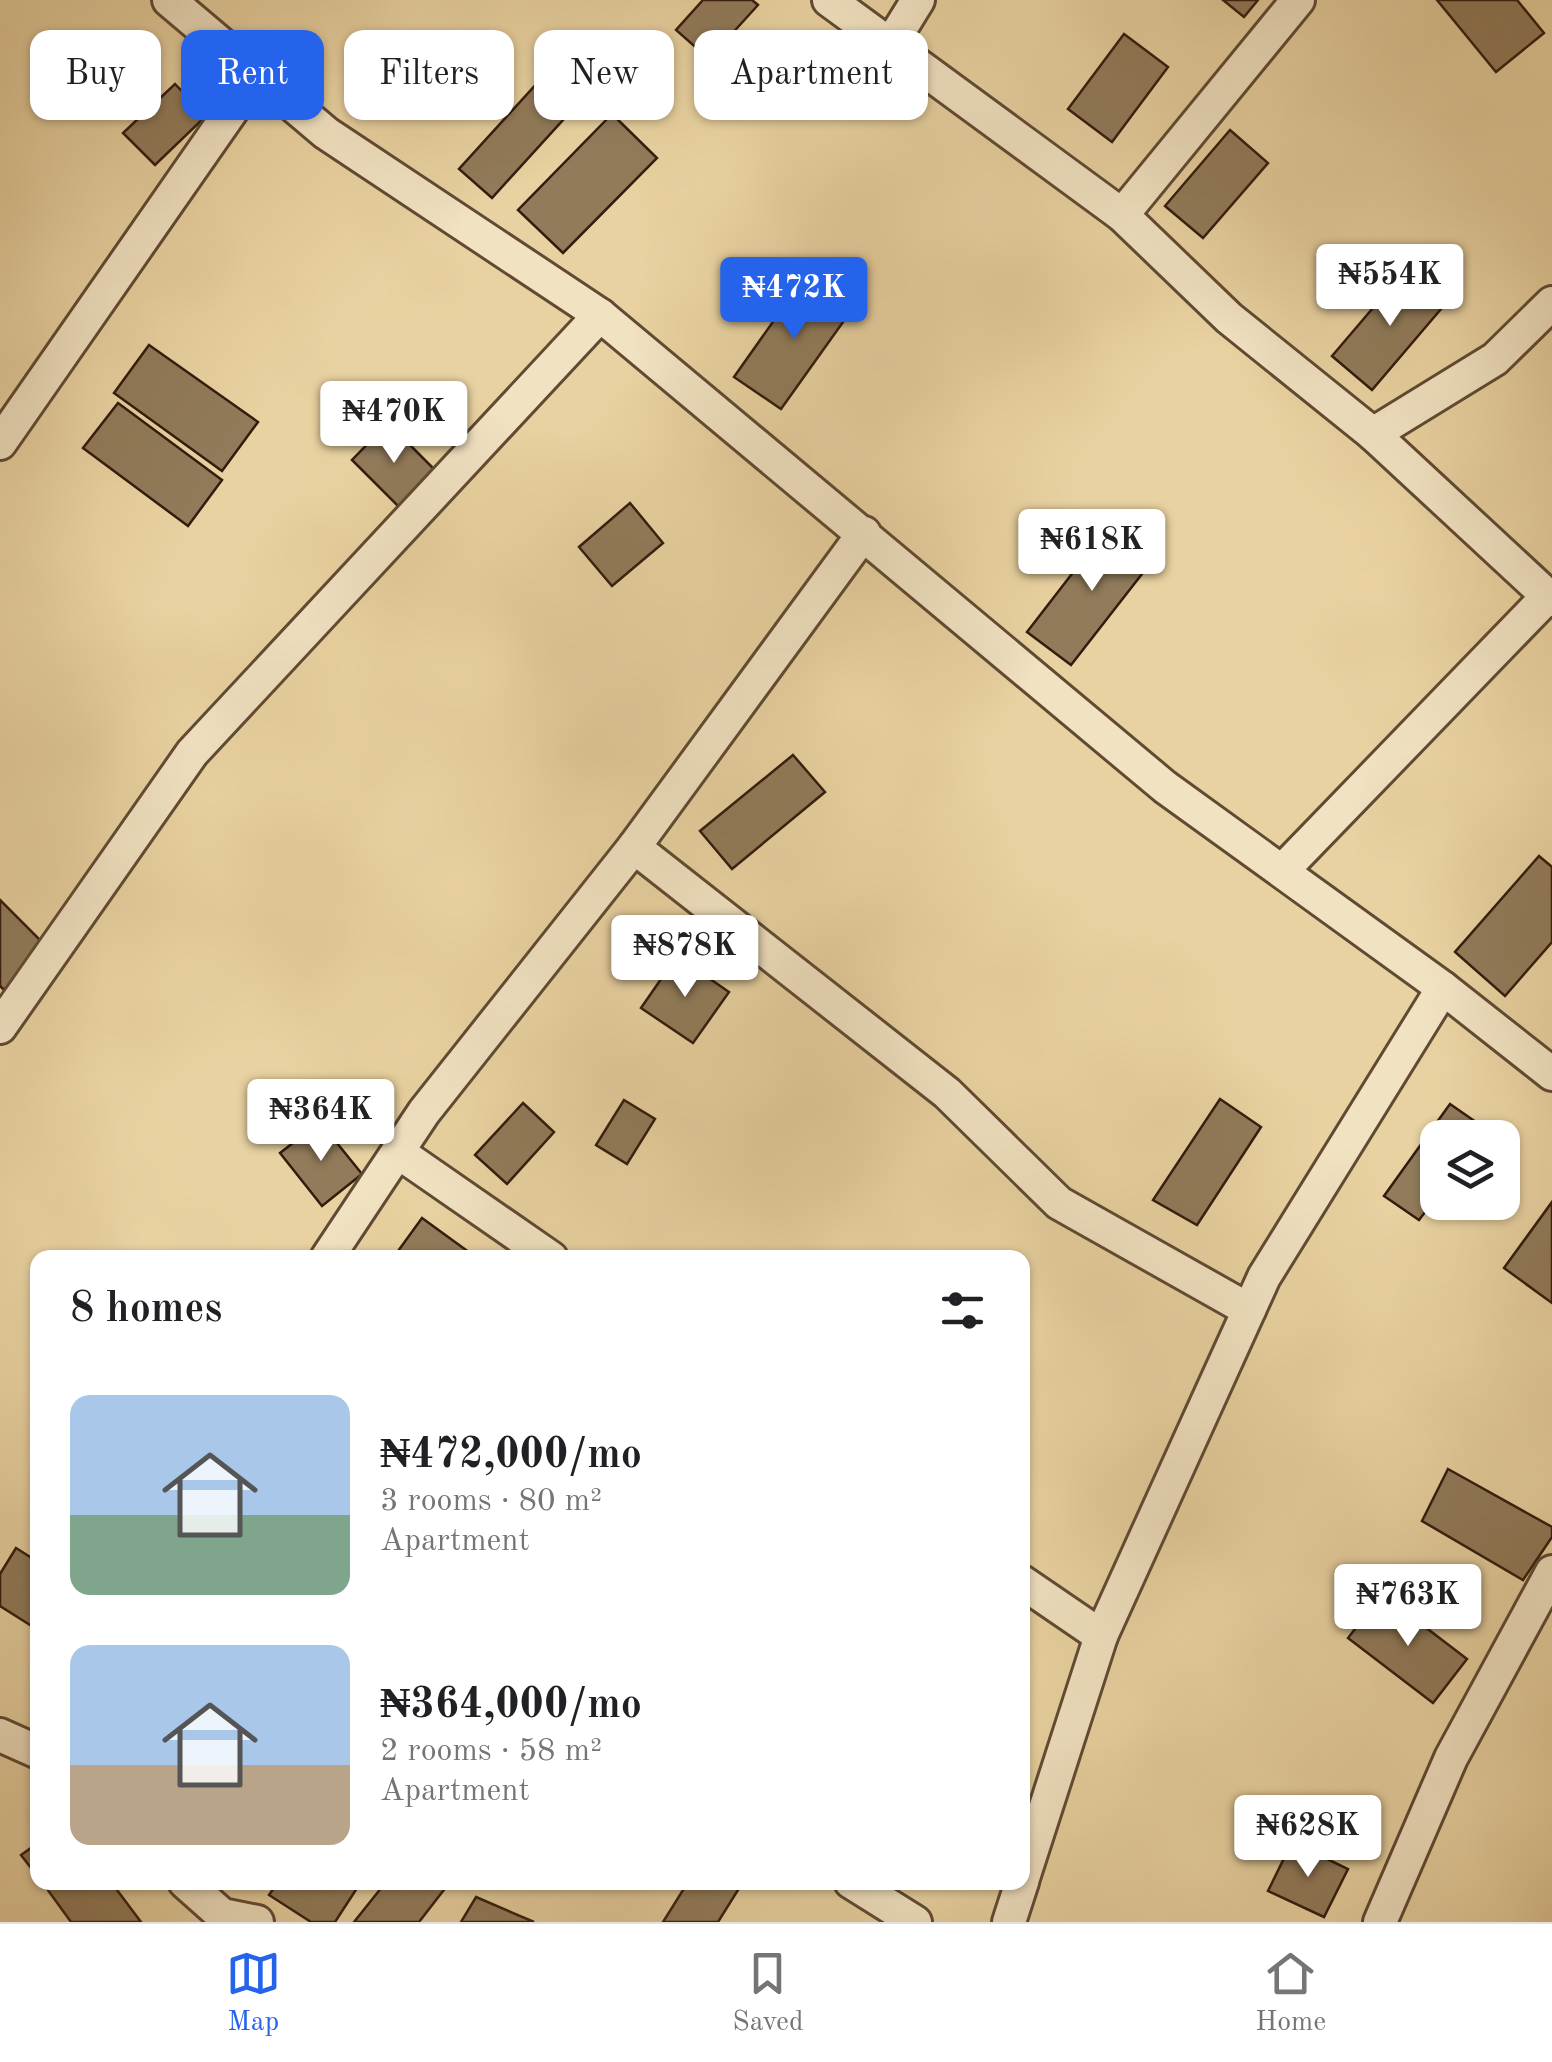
<!DOCTYPE html>
<html lang="en">
<head>
<meta charset="utf-8">
<style>
	body { margin:0; font-family:"Old Standard TT",serif; background:#f6f6f6; color:#202124; height:100vh; display:flex; flex-direction:column; font-size:38px; white-space:nowrap }
	* { box-sizing:border-box; margin:0 }
	p { font-size:32px; color:#757577 }
	.icon { flex:none; width:55px; height:55px; fill:none; stroke:currentColor; stroke-width:2; stroke-linecap:round; stroke-linejoin:round }
	.map { position:relative; flex:1; overflow:hidden }
	.sheet { position:absolute; left:30px; top:1250px; width:1000px; height:640px; display:flex; flex-direction:column; background:#fff; border-radius:20px; box-shadow:0 2px 8px #0004 }
	.sheet>* { flex:none }
	.hud { position:absolute; left:30px; top:30px; width:1000px; height:90px; display:flex; gap:20px }
	.fabs { position:absolute; left:1420px; top:1120px; display:grid; gap:20px }
	.fabs a { display:grid; place-items:center; width:100px; height:100px; border-radius:20px; background:#fff; box-shadow:0 2px 8px #0004; font-size:50px }
	.price { position:absolute; translate:-50% -85px; padding:0 22px; border-radius:10px; background:#fff; color:#222; font-size:32px; line-height:65px; filter:drop-shadow(0 2px 5px #0008) }
	.price::after { content:''; position:absolute; left:50%; top:60px; width:30px; height:22px; margin-left:-15px; background:inherit; clip-path:polygon(0 0,100% 0,50% 100%) }
	.price.selected { background:#2563eb; color:#fff }
	ul { padding:0; list-style:none }
	li { display:flex; align-items:center; gap:30px; height:250px; padding:0 40px }
	li span { display:grid; place-items:center; flex:none; width:280px; height:200px; border-radius:20px; color:#555 }
	li>.icon { margin-inline-start:auto }
	span .icon { width:120px; height:120px; fill:#fffc; stroke-width:1 }
	li b { font-size:42px }
	h2 { display:flex; justify-content:space-between; align-items:center; height:120px; padding:0 40px; font-size:42px }
	.pill { padding:0 35px; border-radius:20px; background:#fff; box-shadow:0 2px 8px #0004; font-size:35px; line-height:90px }
	.pill.selected { background:#2563eb; color:#fff }
	.tabs { display:flex; justify-content:space-around; align-items:center; height:140px; border-top:2px solid #e0e0e0; background:#fff; font-size:28px; color:#757577 }
	.tabs a { display:grid; justify-items:center; gap:5px }
	.tabs .selected { color:#2563eb }
	.map>svg:first-child { display:block }
	.building { fill:#917b5a; stroke:#321c0e; stroke-width:2.5 }
	.lines { fill:none; stroke-linecap:round; stroke-linejoin:round }
	.minor-casing { stroke:#604a33; stroke-width:38 }
	.minor { stroke:#f1e2c2; stroke-width:32 }
</style>
</head>
<body>
<div class="map">
<svg width="1552" height="1922" viewBox="0 0 1552 1922">
	<rect width="100%" height="100%" fill="#e9d2a1"/>
	<filter id="stains"><feTurbulence type="fractalNoise" baseFrequency=".002" numOctaves="4"/><feColorMatrix values="0 0 0 0 .2 0 0 0 0 .09 0 0 0 0 .02 0 0 0 .5 -.17"/></filter>
	<radialGradient id="worn" r=".72"><stop offset=".6" stop-color="#630" stop-opacity="0"/><stop offset="1" stop-color="#630" stop-opacity=".3"/></radialGradient>
	<g class="building">
		<polygon points="703,0 752,0 758,5 709,59 676,30"/>
		<polygon points="1223,0 1258,0 1244,17"/>
		<polygon points="1437,0 1517,0 1544,33 1496,72"/>
		<polygon points="1124,34 1168,67 1112,142 1068,109"/>
		<polygon points="550,69 583,98 492,198 459,169"/>
		<polygon points="175,84 206,116 155,165 123,133"/>
		<polygon points="612,114 657,158 563,253 518,210"/>
		<polygon points="1230,130 1268,163 1203,238 1165,206"/>
		<polygon points="1407,268 1447,302 1372,390 1332,356"/>
		<polygon points="806,275 853,308 781,409 734,377"/>
		<polygon points="149,345 258,422 222,471 114,393"/>
		<polygon points="118,403 222,480 188,526 83,448"/>
		<polygon points="388,423 437,472 400,508 352,460"/>
		<polygon points="630,503 663,543 612,586 579,547"/>
		<polygon points="1112,522 1156,556 1071,665 1027,632"/>
		<polygon points="793,755 825,792 732,869 700,831"/>
		<polygon points="1539,856 1552,867 1552,942 1505,996 1455,952"/>
		<polygon points="0,900 47,947 4,990 0,986"/>
		<polygon points="677,956 729,992 693,1043 641,1008"/>
		<polygon points="1220,1099 1261,1127 1197,1225 1153,1200"/>
		<polygon points="624,1100 655,1119 627,1164 596,1145"/>
		<polygon points="523,1103 554,1132 507,1184 475,1155"/>
		<polygon points="1450,1104 1486,1129 1479,1138 1438,1138 1438,1195 1419,1220 1384,1196"/>
		<polygon points="320,1122 362,1174 322,1206 280,1153"/>
		<polygon points="1552,1202 1552,1303 1504,1268"/>
		<polygon points="422,1218 477,1258 393,1258"/>
		<polygon points="1448,1469 1552,1527 1552,1537 1523,1580 1422,1521"/>
		<polygon points="16,1548 38,1562 38,1630 0,1606 0,1574"/>
		<polygon points="1382,1594 1467,1659 1433,1703 1348,1638"/>
		<polygon points="1292,1842 1348,1869 1324,1917 1268,1891"/>
		<polygon points="38,1843 38,1877 21,1855"/>
		<polygon points="42,1882 111,1882 141,1922 71,1922"/>
		<polygon points="278,1882 361,1882 335,1922 311,1922 269,1895"/>
		<polygon points="386,1882 450,1882 419,1922 354,1922"/>
		<polygon points="688,1882 743,1882 718,1922 663,1922"/>
		<polygon points="476,1897 534,1922 461,1922"/>
	</g>
	<g class="lines">
		<defs>
			<g id="minor">
				<polyline points="169,0 326,133 600,315 1165,787 1443,988 1552,1074"/>
				<polyline points="829,0 1122,215 1229,318 1373,434 1552,600"/>
				<polyline points="889,47 918,0"/>
				<polyline points="1122,215 1298,0"/>
				<polyline points="1373,434 1495,359 1552,303"/>
				<polyline points="0,443 257,74"/>
				<polyline points="634,847 947,1093 1059,1203 1249,1310"/>
				<polyline points="1282,871 1548,596"/>
				<polyline points="0,1027 192,753 600,315"/>
				<polyline points="398,1152 551,1258"/>
				<polyline points="327,1258 424,1112 634,847 864,533"/>
				<polyline points="1022,1582 1101,1636"/>
				<polyline points="0,1735 38,1752"/>
				<polyline points="1022,1881 1101,1636 1264,1277 1443,988"/>
				<polyline points="185,1882 222,1915 257,1922"/>
				<polyline points="851,1882 915,1922"/>
				<polyline points="1009,1922 1022,1882"/>
				<polyline points="1380,1922 1451,1758 1552,1572"/>
			</g>
		</defs>
		<use href="#minor" class="minor-casing"/>
		<use href="#minor" class="minor"/>
	</g>
	<rect width="100%" height="100%" filter="url(#stains)"/>
	<rect width="100%" height="100%" fill="url(#worn)"/>
</svg>
<div class="fabs">
<a><svg class="icon" aria-label="layers" viewBox="0 0 24 24"><path d="M12 4l9 5-9 5-9-5zM3 14l9 5 9-5"/></svg></a>
</div>
<b class="price" style="left:1390px;top:329px">₦554K</b>
<b class="price selected" style="left:794px;top:342px">₦472K</b>
<b class="price" style="left:394px;top:466px">₦470K</b>
<b class="price" style="left:1092px;top:594px">₦618K</b>
<b class="price" style="left:685px;top:1000px">₦878K</b>
<b class="price" style="left:321px;top:1164px">₦364K</b>
<b class="price" style="left:1408px;top:1649px">₦763K</b>
<b class="price" style="left:1308px;top:1880px">₦628K</b>
<div class="hud">
<a class="pill">Buy</a>
<a class="pill selected">Rent</a>
<a class="pill">Filters</a>
<a class="pill">New</a>
<a class="pill">Apartment</a>
</div>
<section class="sheet">
<h2>8 homes<svg class="icon" aria-label="filters" viewBox="0 0 24 24"><path d="M4 7h16M4 17h16"/><circle cx="9" cy="7" r="2"/><circle cx="15" cy="17" r="2"/></svg></h2>
<ul>
<li><span style="background:linear-gradient(#a9c7e8 60%,#7fa58c 0)"><svg class="icon" aria-label="home" viewBox="0 0 24 24"><path d="M3 11l9-7 9 7M6 9v11h12V9"/></svg></span><div><b>₦472,000/mo</b><p>3 rooms · 80 m²</p><p>Apartment</p></div></li>
<li><span style="background:linear-gradient(#a9c7e8 60%,#b9a48a 0)"><svg class="icon" aria-label="home" viewBox="0 0 24 24"><path d="M3 11l9-7 9 7M6 9v11h12V9"/></svg></span><div><b>₦364,000/mo</b><p>2 rooms · 58 m²</p><p>Apartment</p></div></li>
</ul>
</section>
</div>
<nav class="tabs">
<a class="selected"><svg class="icon" aria-label="map" viewBox="0 0 24 24"><path d="M3 6l6-2 6 2 6-2v14l-6 2-6-2-6 2zM9 4v14M15 6v14"/></svg>Map</a>
<a><svg class="icon" aria-label="saved" viewBox="0 0 24 24"><path d="M7 4h10v16l-5-4-5 4z"/></svg>Saved</a>
<a><svg class="icon" aria-label="home" viewBox="0 0 24 24"><path d="M3 11l9-7 9 7M6 9v11h12V9"/></svg>Home</a>
</nav>
</body>
</html>
